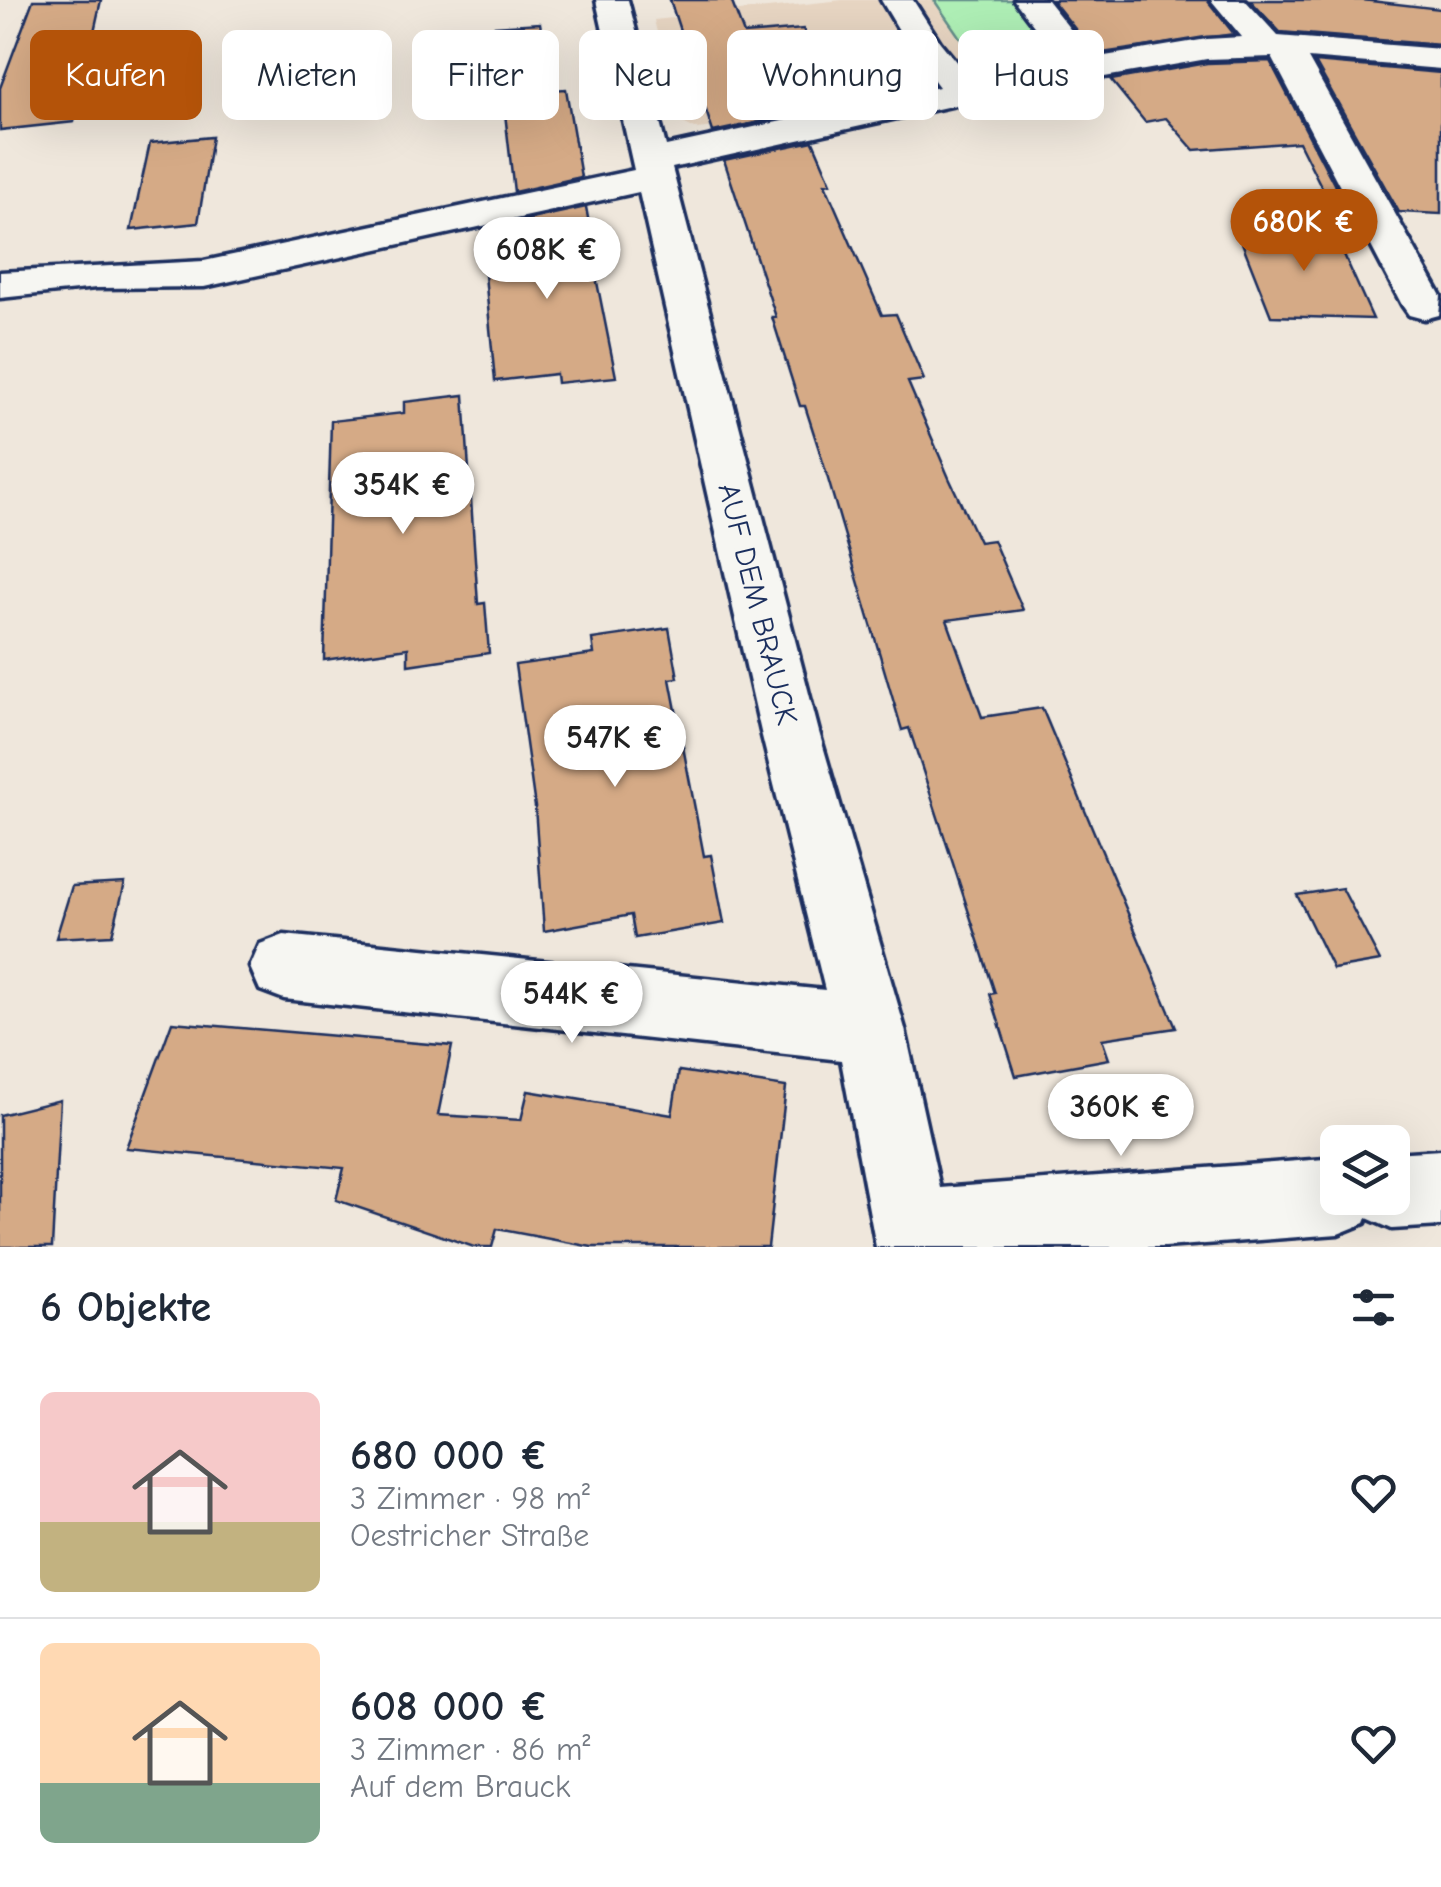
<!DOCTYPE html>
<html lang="de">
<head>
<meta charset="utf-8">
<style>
	body { margin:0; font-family:"Comic Neue",sans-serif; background:#f6f6f7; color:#1f2937; height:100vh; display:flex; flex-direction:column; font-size:38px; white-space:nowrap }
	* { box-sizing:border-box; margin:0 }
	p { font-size:32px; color:#747a83 }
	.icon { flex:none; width:55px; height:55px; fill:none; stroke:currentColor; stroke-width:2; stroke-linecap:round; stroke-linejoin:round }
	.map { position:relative; height:1247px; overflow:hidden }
	.side { display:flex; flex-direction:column; background:#fff; flex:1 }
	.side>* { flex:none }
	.top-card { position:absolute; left:30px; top:30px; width:1382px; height:90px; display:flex; gap:20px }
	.fabs { position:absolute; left:1320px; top:1125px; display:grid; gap:20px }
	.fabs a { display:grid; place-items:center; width:90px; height:90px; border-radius:15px; background:#fff; box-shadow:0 10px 40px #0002; font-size:50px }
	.price { position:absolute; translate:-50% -85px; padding:0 22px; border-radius:35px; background:#fff; color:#222; font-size:32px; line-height:65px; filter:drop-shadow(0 2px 5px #0008) }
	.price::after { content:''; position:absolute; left:50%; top:60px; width:30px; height:22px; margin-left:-15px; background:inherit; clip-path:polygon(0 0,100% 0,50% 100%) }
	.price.current { background:#b45309; color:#fff }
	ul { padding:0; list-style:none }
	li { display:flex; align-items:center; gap:30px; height:250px; padding:0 40px }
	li+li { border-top:2px solid #e0e1e3 }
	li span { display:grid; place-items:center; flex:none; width:280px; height:200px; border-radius:15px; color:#555 }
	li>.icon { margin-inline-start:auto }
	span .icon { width:120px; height:120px; fill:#fffc; stroke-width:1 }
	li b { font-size:42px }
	h2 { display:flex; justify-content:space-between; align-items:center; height:120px; padding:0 40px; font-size:42px }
	.tag { padding:0 35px; border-radius:15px; background:#fff; box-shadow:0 10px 40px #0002; font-size:35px; line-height:90px }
	.tag.current { background:#b45309; color:#fff }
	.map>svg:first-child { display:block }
	.built { fill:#e7d5c2 }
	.green { fill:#aeeeb5; stroke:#648e8a; stroke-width:2.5 }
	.building { fill:#d5aa86; stroke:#1b2f5e; stroke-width:2.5 }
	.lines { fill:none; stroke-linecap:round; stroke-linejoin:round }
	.minor-casing { stroke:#1b2f5e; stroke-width:7 }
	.minor { fill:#f6f6f2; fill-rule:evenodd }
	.labels { text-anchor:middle; stroke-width:8; stroke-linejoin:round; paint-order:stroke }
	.street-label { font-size:30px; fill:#1b2f5e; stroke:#f6f6f2 }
</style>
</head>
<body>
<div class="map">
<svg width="1441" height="1247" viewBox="0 0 1441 1247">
	<rect width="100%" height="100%" fill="#efe7dc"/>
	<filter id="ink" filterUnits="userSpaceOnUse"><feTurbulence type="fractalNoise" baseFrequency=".01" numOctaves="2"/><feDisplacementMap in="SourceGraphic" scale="20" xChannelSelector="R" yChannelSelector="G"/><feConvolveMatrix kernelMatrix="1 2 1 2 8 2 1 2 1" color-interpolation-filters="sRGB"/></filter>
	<g filter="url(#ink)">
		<polygon class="built" points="842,0 1211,0 1237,28 1100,42 1063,55 718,127 695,129 681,122 677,110 703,108 696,86 671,89 654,20"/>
		<polygon class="green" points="934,0 1018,0 1046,37 965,45"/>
		<g class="building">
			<polygon points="33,0 101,0 74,122 0,130 0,88"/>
			<polygon points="670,0 731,0 744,34 803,29 822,70 810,71 814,82 789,84 801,113 713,132"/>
			<polygon points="1052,0 1207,0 1234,34 1095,54"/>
			<polygon points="1250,0 1362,0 1441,9 1441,45 1280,32"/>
			<polygon points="540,23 551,90 566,89 581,177 514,192 495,26"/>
			<polygon points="1270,61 1348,211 1333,210 1299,142 1194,150 1166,118 1145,122 1111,80 1207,63"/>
			<polygon points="1315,62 1441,73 1441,214 1399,212"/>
			<polygon points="212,137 198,223 131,230 150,143"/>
			<polygon points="813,141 831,183 825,184 882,315 896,314 924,380 908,382 949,478 979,542 993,540 1023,610 947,620 982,717 1042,708 1176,1028 1102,1039 1109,1059 1016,1076 990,994 995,993 909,728 902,730 823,462 805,406 800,406 772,317 776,317 724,160"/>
			<polygon points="586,207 594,251 591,252 616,377 557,383 556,374 495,381 482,243 519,240 517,222"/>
			<polygon points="1237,230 1333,230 1373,319 1271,316"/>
			<polygon points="464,395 478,604 485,603 489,653 408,665 408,648 324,660 331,421 404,413 404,402"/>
			<polygon points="669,628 678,678 670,679 695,809 704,856 711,855 724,923 635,938 631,915 544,931 535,807 515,665 594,654 592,639"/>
			<polygon points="125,883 112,935 56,938 72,886"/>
			<polygon points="1342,888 1380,961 1333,969 1297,895"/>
			<polygon points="172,1022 452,1046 438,1115 521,1120 528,1091 672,1115 679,1071 786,1087 768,1247 592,1247 497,1229 492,1247 474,1247 336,1200 344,1168 126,1148"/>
			<polygon points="60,1100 52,1247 0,1247 0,1115"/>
		</g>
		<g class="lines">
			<defs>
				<polygon id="minor" points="596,0 628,0 666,146 939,87 909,47 881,0 913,0 940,42 971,80 1062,63 1014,0 1047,0 1093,58 1207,39 1242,37 1211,0 1245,0 1278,36 1441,49 1441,69 1308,58 1441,296 1439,315 1424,319 1409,315 1402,305 1272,57 1207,59 996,96 672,168 819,732 905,1029 940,1188 1338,1158 1338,1198 1392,1198 1392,1153 1441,1150 1441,1226 1392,1229 1367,1218 1365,1223 1338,1234 1165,1247 876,1247 841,1060 284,999 260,990 250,967 260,944 284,935 825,990 761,732 639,192 204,287 96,288 0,298 0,272 204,261 634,170"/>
			</defs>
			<use href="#minor" class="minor-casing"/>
			<use href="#minor" class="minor"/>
		</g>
	</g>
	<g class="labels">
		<g class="street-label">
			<text transform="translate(758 604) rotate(76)" y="10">AUF DEM BRAUCK</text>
		</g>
	</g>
</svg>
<div class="fabs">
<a><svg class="icon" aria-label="layers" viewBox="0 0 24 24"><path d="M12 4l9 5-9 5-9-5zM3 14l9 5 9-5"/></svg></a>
</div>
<b class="price current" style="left:1304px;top:274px">680K €</b>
<b class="price" style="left:547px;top:302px">608K €</b>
<b class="price" style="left:403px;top:537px">354K €</b>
<b class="price" style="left:615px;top:790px">547K €</b>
<b class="price" style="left:572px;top:1046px">544K €</b>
<b class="price" style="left:1121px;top:1159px">360K €</b>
<div class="top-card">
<a class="tag current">Kaufen</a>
<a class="tag">Mieten</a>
<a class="tag">Filter</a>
<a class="tag">Neu</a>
<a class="tag">Wohnung</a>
<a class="tag">Haus</a>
</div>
</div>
<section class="side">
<h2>6 Objekte<svg class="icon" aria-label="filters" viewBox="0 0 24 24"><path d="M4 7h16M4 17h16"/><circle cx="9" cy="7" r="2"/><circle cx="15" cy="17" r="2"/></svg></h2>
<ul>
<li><span style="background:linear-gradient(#f6c9c9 65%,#c2b280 0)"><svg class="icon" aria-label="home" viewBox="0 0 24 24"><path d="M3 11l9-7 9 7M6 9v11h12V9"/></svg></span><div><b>680 000 €</b><p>3 Zimmer · 98 m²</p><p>Oestricher Straße</p></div><svg class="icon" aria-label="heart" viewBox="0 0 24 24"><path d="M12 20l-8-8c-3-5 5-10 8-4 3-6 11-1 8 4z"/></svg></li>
<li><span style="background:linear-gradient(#ffd9b3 70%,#7fa58c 0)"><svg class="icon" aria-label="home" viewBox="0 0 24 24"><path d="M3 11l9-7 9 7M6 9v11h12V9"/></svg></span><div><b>608 000 €</b><p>3 Zimmer · 86 m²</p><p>Auf dem Brauck</p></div><svg class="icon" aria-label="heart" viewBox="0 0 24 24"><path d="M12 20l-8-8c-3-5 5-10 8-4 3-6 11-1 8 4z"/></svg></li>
</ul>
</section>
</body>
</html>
